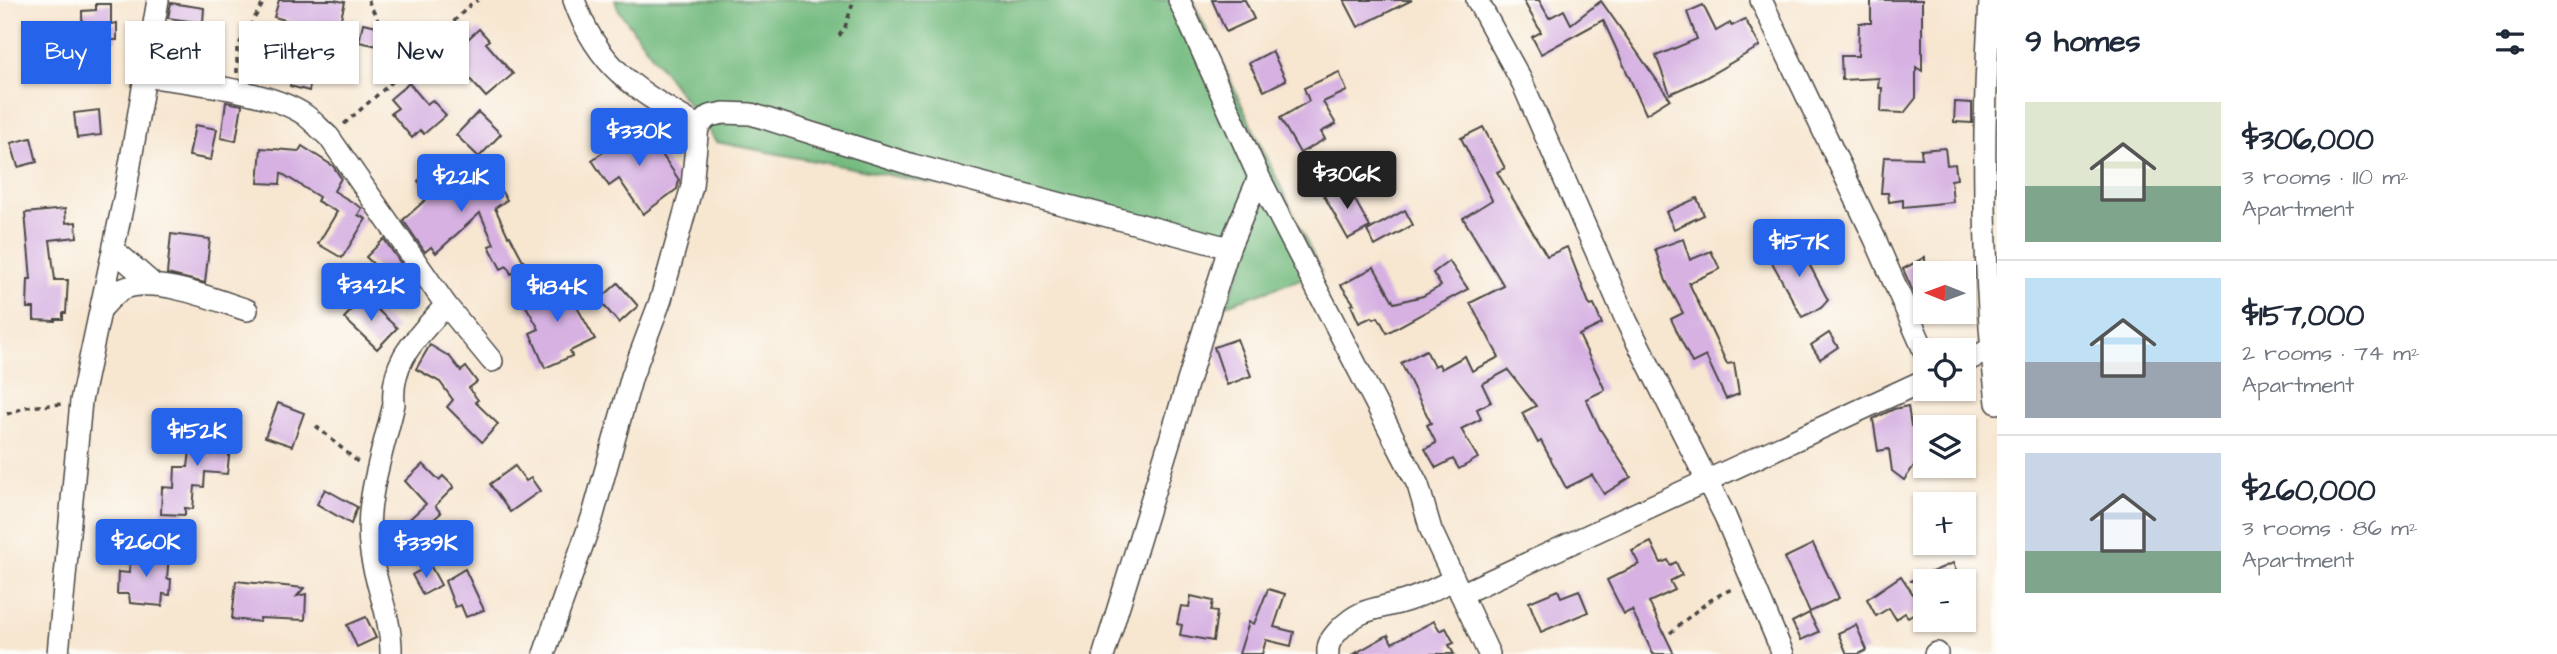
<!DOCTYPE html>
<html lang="en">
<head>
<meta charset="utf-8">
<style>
	body { margin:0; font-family:"Architects Daughter",sans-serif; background:#f2f2f3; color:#1f2937; height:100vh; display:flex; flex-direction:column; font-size:26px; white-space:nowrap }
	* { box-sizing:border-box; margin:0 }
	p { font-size:23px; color:#747a83 }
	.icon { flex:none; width:38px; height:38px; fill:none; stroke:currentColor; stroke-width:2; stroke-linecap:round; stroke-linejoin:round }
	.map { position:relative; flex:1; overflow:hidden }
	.panel { display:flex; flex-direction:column; background:#fff; width:560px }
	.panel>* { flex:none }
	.top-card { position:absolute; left:21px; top:21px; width:665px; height:63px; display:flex; gap:14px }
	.needle { width:46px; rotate:271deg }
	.fabs { position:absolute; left:1913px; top:261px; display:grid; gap:14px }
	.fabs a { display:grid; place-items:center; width:63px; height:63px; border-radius:0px; background:#fff; box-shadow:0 2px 5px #0004; font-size:35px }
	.price { position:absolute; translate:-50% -60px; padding:0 16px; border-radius:7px; background:#2563eb; color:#fff; font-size:23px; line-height:46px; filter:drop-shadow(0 2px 4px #0008) }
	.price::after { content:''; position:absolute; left:50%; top:42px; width:21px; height:16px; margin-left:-10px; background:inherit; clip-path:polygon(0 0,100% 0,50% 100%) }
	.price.current { background:#222; color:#fff }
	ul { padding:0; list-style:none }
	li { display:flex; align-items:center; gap:21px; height:175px; padding:0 28px }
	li+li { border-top:2px solid #e0e1e3 }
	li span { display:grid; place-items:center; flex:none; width:196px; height:140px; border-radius:0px; color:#555 }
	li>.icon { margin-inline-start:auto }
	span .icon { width:84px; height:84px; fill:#fffc; stroke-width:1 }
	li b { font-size:30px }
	h2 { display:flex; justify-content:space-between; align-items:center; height:84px; padding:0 28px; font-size:30px }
	.tag { padding:0 24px; border-radius:0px; background:#fff; box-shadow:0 2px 5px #0004; font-size:24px; line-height:63px }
	.tag.current { background:#2563eb; color:#fff }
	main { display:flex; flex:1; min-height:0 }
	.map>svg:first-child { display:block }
	.forest { fill:#74bb80; stroke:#507356; stroke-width:2 }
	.building { fill:#d6b1e2 }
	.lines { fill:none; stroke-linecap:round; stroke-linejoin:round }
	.street-casing { stroke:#4a4744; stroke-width:24 }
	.path { stroke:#4a4744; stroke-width:3.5; stroke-dasharray:5 5; stroke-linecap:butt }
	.street { stroke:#fff; stroke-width:21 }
</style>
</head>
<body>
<main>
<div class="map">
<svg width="1997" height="654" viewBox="0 0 1997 654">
	<rect width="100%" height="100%" fill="#fdfcf7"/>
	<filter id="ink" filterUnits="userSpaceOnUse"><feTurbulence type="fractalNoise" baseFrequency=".0143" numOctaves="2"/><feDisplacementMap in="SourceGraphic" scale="14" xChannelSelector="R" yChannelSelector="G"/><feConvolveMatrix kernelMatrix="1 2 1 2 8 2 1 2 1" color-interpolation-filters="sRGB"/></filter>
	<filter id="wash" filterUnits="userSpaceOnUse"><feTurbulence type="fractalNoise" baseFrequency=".00686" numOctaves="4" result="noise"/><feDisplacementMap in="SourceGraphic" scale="28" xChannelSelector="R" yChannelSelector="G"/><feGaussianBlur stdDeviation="1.57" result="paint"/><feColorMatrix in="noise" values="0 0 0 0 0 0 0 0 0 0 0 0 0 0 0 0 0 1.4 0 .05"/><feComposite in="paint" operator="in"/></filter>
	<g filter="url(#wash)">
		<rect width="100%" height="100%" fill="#f7e6d0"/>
		<polygon class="forest" points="615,0 1192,0 1321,272 1226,305 1248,252 1232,245 1024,201 716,142 618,9"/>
		<g id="blocks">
			<g class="building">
				<polygon points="279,0 334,0 345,2 338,30 305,22 304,25 274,17"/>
				<polygon points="1212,0 1245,0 1254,19 1226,32"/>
				<polygon points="1344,0 1412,0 1358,27"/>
				<polygon points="1523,0 1539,0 1549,18 1564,10 1571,24 1601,1 1670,99 1646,114 1603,20 1541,54 1532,37 1541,32"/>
				<polygon points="1871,0 1922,0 1922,71 1916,67 1916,98 1904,113 1881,112 1882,88 1878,88 1879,78 1842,80 1841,56 1858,56 1859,23 1871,23"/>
				<polygon points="171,3 204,8 203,23 168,18"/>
				<polygon points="96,4 111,4 111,24 117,23 117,40 108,40 108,52 99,52 99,66 83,67 82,11 96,10"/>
				<polygon points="1703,5 1716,31 1730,23 1732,26 1745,19 1760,46 1703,79 1670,94 1656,56 1697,39 1687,12"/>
				<polygon points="363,23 401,31 397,50 359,42"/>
				<polygon points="479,29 489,40 486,43 513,74 486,97 449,56"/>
				<polygon points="1272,51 1286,80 1264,91 1249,63"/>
				<polygon points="277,55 315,63 309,91 290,86 291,81 272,76"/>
				<polygon points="1339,72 1347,91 1323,102 1336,124 1321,132 1325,139 1300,153 1280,118 1309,101 1304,88"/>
				<polygon points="409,83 427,104 432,100 446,115 424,134 420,130 412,138 391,113 398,108 390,99"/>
				<polygon points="226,102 242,105 236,141 221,138"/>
				<polygon points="1955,102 1972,103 1972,123 1954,122"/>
				<polygon points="99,110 101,135 77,138 74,113"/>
				<polygon points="478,112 501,134 479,157 456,135"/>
				<polygon points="646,122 663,148 659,150 679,180 677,189 643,214 619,179 609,186 592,160"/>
				<polygon points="195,125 217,129 211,160 189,156"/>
				<polygon points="1483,127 1505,168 1497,172 1547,256 1567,247 1590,306 1594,305 1602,324 1579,335 1605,390 1586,399 1600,429 1631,477 1604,494 1592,475 1566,488 1541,441 1538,443 1522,413 1536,406 1508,370 1482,384 1491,402 1477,409 1481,419 1461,429 1478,458 1459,469 1453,459 1436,468 1425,449 1436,443 1427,425 1431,423 1401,363 1426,350 1434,366 1439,364 1441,369 1465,356 1472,371 1499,357 1470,303 1504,286 1463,218 1492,200 1461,138"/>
				<polygon points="31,138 37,162 18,167 11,143"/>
				<polygon points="302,146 333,166 341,178 334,191 362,208 358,215 366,219 342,258 318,244 337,212 317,201 319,197 281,173 280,184 258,183 261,148 299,151"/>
				<polygon points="1945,148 1947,165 1955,164 1957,179 1951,180 1953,202 1903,207 1903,200 1889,202 1888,193 1881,193 1884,157 1922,158 1921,150"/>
				<polygon points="436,164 451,180 468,164 488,188 496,183 507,200 495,208 508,236 510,236 526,266 511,274 507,266 501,269 489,246 494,244 480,213 436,253 431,247 425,252 403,220 431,195 418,181"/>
				<polygon points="1345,182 1370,227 1348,239 1323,194"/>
				<polygon points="1697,198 1704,215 1674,229 1666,212"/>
				<polygon points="65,209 66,223 76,222 77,237 50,240 55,280 68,280 66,313 63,313 63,319 55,319 55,321 34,320 34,308 27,308 28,279 31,279 25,213"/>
				<polygon points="1405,210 1413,225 1375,246 1367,231"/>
				<polygon points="171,234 210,239 205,283 167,274"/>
				<polygon points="384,239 406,271 394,284 366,257"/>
				<polygon points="1683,239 1690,260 1711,251 1720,269 1689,283 1727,364 1734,363 1739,394 1726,399 1706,356 1692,363 1671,319 1683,313 1666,281 1655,249"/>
				<polygon points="1797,241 1828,300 1821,308 1802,317 1769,257"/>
				<polygon points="1925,257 1925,288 1914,294 1903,269"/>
				<polygon points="1449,261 1468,289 1387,333 1378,317 1374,319 1372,317 1359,323 1351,305 1354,304 1341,285 1374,267 1394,303 1423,296 1441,286 1433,273"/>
				<polygon points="561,279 595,339 570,351 572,356 545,368 530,333 539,329 523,301"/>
				<polygon points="618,283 638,306 619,323 599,300"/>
				<polygon points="364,297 397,328 377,349 344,318"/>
				<polygon points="1829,333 1838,347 1820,359 1811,345"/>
				<polygon points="1237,339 1251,376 1227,385 1214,347"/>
				<polygon points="430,345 450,357 461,371 466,367 477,382 469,388 478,400 475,402 498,424 482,442 447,407 453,400 440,382 416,369"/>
				<polygon points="278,403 304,413 292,446 265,437"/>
				<polygon points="1908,406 1911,426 1919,425 1923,453 1904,480 1892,471 1889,449 1878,451 1873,419 1894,409"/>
				<polygon points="193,426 232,431 227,474 205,472 204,487 195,486 193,509 185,508 185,515 161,514 162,487 174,488 175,467 188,467"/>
				<polygon points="423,464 439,480 443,476 454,487 435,506 441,513 423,529 424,531 400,550 390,537 426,504 405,481"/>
				<polygon points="515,466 526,481 531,478 540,491 510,512 490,484"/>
				<polygon points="325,489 357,507 351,524 317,504"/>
				<polygon points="1651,542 1661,563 1668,560 1670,565 1676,562 1682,575 1670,581 1675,590 1649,602 1674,654 1653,654 1632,610 1624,614 1607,580 1639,564 1632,551"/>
				<polygon points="1813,544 1839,598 1810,612 1784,558"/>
				<polygon points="131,551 169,554 167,579 171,579 170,595 163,594 162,606 130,603 129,594 117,594 118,572 129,573"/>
				<polygon points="1953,563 1960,581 1910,581"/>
				<polygon points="430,565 441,585 423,595 412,575"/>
				<polygon points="465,569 484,610 466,617 461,605 455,607 445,581"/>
				<polygon points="1901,576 1922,608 1908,617 1905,613 1896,619 1889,608 1876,616 1867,599"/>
				<polygon points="236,581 304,588 297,596 306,594 305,620 260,618 260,622 232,619"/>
				<polygon points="1268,589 1285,594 1274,627 1294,632 1291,646 1266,640 1262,654 1239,654 1249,622 1254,624"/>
				<polygon points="1558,590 1561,597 1579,590 1588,612 1541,632 1529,602"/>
				<polygon points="1191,596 1213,601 1211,611 1217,612 1213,641 1180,635 1182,625 1177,624 1181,606 1189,607"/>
				<polygon points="1809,613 1819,632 1801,640 1792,622"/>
				<polygon points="366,617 376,638 357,647 347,625"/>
				<polygon points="1434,621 1440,631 1446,628 1454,643 1449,645 1454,654 1354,654 1388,635 1392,643"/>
				<polygon points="1856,625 1867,650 1859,654 1847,654 1838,633"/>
			</g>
		</g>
	</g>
	<g filter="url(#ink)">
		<use href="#blocks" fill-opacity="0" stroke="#4a4744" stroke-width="2"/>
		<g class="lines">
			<defs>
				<g id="street">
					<path d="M574,0C598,69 639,92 698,126"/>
					<polyline points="1179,0 1259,177 1418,485 1431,530 1489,654"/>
					<polyline points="1477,0 1521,80 1627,322 1725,516 1783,654"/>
					<polyline points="1761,0 1875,239 1925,353"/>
					<path d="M1990,0C1982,133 1982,270 1997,403"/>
					<path d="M146,76C188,82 271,91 305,115C313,121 321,130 329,137L446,305L492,361"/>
					<polyline points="114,250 153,284"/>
					<path d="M103,307C109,300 115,293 123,289C154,275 216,300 247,310"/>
					<polyline points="1964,362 1993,348"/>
					<polyline points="1461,594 1925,380"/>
					<polyline points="58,654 81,401 125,194 158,0"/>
					<path d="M391,654C392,618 376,588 371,553C363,503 383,453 394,404C390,359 418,337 446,305"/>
					<polyline points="544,654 593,515 632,376 661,299 692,186 698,126 709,116 724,113 751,114 913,165 1229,248"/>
					<polyline points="1104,654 1229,248 1259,177"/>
					<path d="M1328,654C1327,643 1332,638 1339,630C1362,606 1378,610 1408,600C1424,595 1438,587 1453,580"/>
					<polyline points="1935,654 1937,653"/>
				</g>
			</defs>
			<use href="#street" class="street-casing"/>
			<g class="path">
				<polyline points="368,0 378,21"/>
				<polyline points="839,36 845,27 854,0"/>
				<polyline points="237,73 237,48 265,0"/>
				<polyline points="344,124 407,69 471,4 478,0"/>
				<polyline points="7,414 26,407 63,404"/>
				<polyline points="316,426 359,463"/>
				<path d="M1670,633C1691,616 1709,597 1735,588"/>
			</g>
			<use href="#street" class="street"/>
		</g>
	</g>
</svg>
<div class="fabs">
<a><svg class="needle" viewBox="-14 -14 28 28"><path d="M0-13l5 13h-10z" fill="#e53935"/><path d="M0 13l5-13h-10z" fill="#747a83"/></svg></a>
<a><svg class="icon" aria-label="locate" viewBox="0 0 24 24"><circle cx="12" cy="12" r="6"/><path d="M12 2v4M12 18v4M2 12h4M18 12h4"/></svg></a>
<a><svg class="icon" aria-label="layers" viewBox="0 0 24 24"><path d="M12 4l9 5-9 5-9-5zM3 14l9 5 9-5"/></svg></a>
<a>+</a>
<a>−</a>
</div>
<b class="price" style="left:639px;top:168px">$330K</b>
<b class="price current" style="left:1347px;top:211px">$306K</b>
<b class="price" style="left:461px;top:214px">$221K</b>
<b class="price" style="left:1799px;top:279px">$157K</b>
<b class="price" style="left:371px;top:323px">$342K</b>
<b class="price" style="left:557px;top:324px">$184K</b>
<b class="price" style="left:197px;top:468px">$152K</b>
<b class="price" style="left:146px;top:579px">$260K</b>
<b class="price" style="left:426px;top:580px">$339K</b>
<div class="top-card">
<a class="tag current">Buy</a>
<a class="tag">Rent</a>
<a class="tag">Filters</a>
<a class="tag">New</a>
</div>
</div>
<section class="panel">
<h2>9 homes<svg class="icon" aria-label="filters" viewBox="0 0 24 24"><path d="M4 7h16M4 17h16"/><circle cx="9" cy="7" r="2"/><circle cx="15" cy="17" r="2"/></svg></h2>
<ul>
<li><span style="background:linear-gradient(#dfe7d0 60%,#7fa58c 0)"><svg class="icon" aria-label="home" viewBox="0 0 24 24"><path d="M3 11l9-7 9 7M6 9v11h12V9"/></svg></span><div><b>$306,000</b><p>3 rooms · 110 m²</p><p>Apartment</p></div></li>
<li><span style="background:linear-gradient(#bfe0f5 60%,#9aa5b1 0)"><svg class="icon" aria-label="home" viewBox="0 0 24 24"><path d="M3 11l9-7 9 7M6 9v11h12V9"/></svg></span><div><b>$157,000</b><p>2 rooms · 74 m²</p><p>Apartment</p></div></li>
<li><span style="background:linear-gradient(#c9d6e8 70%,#7fa58c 0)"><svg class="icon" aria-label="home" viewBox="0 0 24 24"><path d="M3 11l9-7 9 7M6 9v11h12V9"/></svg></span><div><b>$260,000</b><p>3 rooms · 86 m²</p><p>Apartment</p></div></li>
</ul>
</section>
</main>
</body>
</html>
